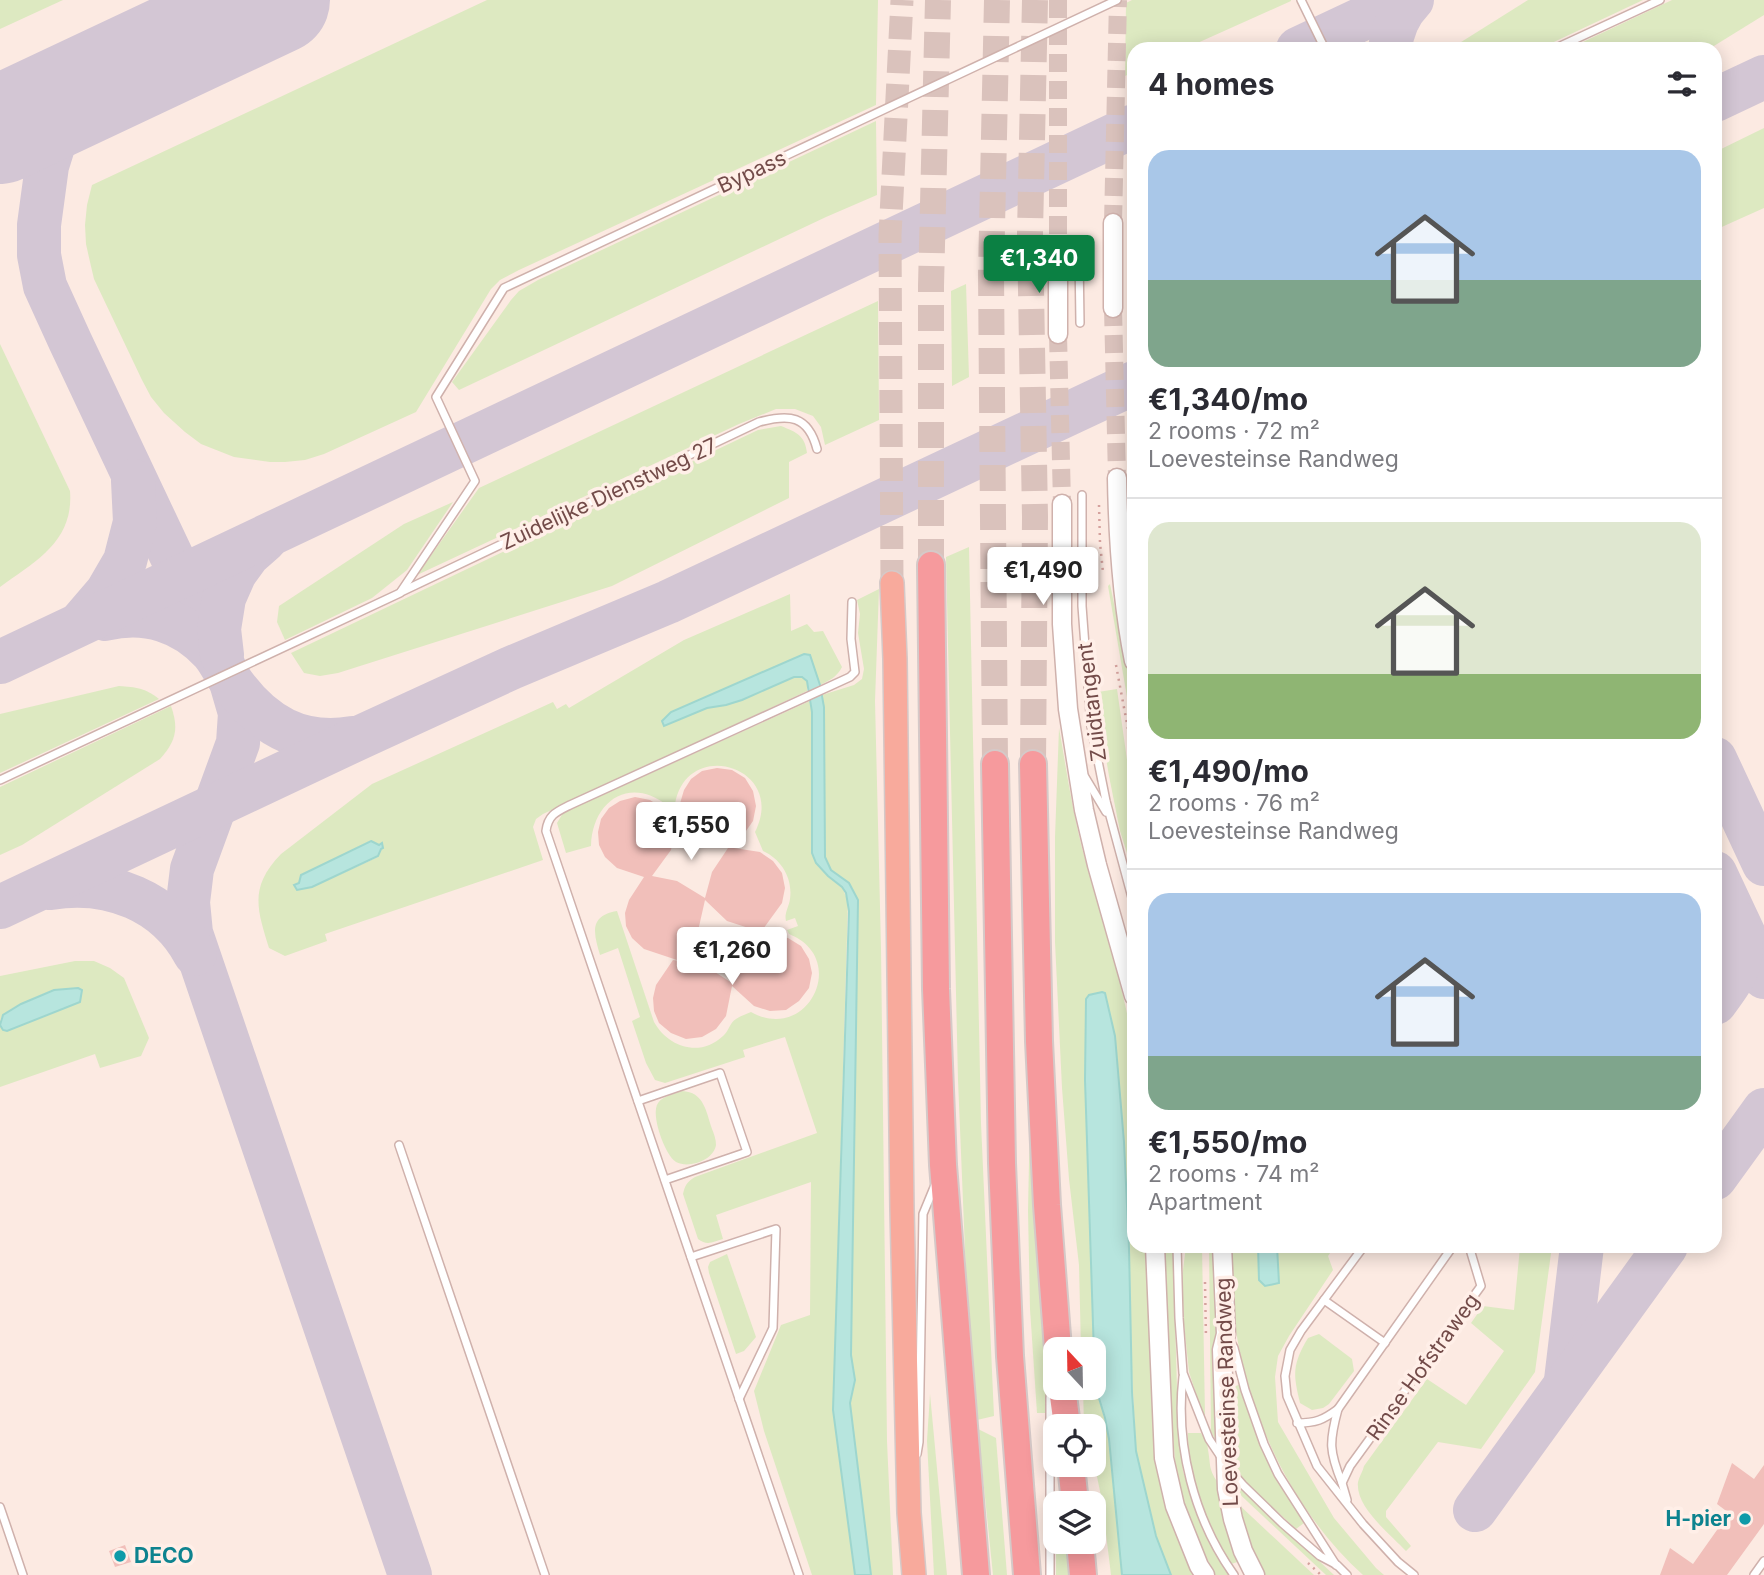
<!DOCTYPE html>
<html lang="en">
<head>
<meta charset="utf-8">
<style>
	body { margin:0; font-family:Inter,sans-serif; background:#f2f2f3; color:#2b2b33; height:100vh; display:flex; flex-direction:column; font-size:26px; white-space:nowrap }
	* { box-sizing:border-box; margin:0 }
	p { font-size:23px; color:#7c7c81 }
	.icon { flex:none; width:38px; height:38px; fill:none; stroke:currentColor; stroke-width:2; stroke-linecap:round; stroke-linejoin:round }
	.map { position:relative; flex:1; overflow:hidden }
	.panel { position:absolute; left:1127px; top:42px; width:595px; height:1211px; display:flex; flex-direction:column; background:#fff; border-radius:21px; box-shadow:0 4px 18px #0003 }
	.panel>* { flex:none }
	.needle { width:46px; rotate:338deg }
	.controls { position:absolute; left:1043px; top:1337px; display:grid; gap:14px }
	.controls a { display:grid; place-items:center; width:63px; height:63px; border-radius:14px; background:#fff; box-shadow:0 4px 18px #0003; font-size:35px }
	.price { position:absolute; translate:-50% -60px; padding:0 16px; border-radius:7px; background:#fff; color:#222; font-size:23px; line-height:46px; filter:drop-shadow(0 2px 4px #0008) }
	.price::after { content:''; position:absolute; left:50%; top:42px; width:21px; height:16px; margin-left:-10px; background:inherit; clip-path:polygon(0 0,100% 0,50% 100%) }
	.price.active { background:#0b8043; color:#fff }
	ul { padding:0; list-style:none }
	li { display:grid; align-content:center; gap:14px; height:371px; padding:0 21px }
	li+li { border-top:2px solid #e1e1e2 }
	li span { display:grid; place-items:center; height:217px; border-radius:21px; color:#555 }
	li>.icon { margin-inline-start:auto }
	span .icon { width:126px; height:126px; fill:#fffc; stroke-width:1 }
	li b { font-size:30px }
	h2 { display:flex; justify-content:space-between; align-items:center; height:84px; padding:0 21px; font-size:30px }
	.map>svg:first-child { display:block }
	.green { fill:#dde9c1; fill-rule:evenodd }
	.water { fill:#b7e5de; stroke:#9ed6ce; stroke-width:2 }
	.lines { fill:none; stroke-linecap:round; stroke-linejoin:round }
	.taxiway { stroke:#d3c6d4; stroke-width:44 }
	.runway { stroke:#d3c6d4; stroke-width:108 }
	.building { fill:#f1bfba; fill-rule:evenodd }
	.tertiary-tunnel { stroke:#dac2bc; stroke-width:18; stroke-dasharray:18 9; stroke-linecap:butt }
	.trunk-tunnel { stroke:#dac2bc; stroke-width:23; stroke-dasharray:23 11; stroke-linecap:butt }
	.motorway-tunnel { stroke:#dac2bc; stroke-width:26; stroke-dasharray:26 13; stroke-linecap:butt }
	.service-casing { stroke:#cfb1ac; stroke-width:10 }
	.tertiary-casing { stroke:#cfb1ac; stroke-width:21 }
	.trunk-casing { stroke:#d5c9c8; stroke-width:26 }
	.motorway-casing { stroke:#d5c9c8; stroke-width:30 }
	.path { stroke:#d5a29e; stroke-width:2.5; stroke-dasharray:2 5; stroke-linecap:butt }
	.service { stroke:#fff; stroke-width:7 }
	.tertiary { stroke:#fff; stroke-width:18 }
	.trunk { stroke:#f8aa9c; stroke-width:23 }
	.motorway { stroke:#f69a9d; stroke-width:26 }
	.culture-dot { fill:#0f9aa8; stroke:#ffefe8; stroke-width:2.5 }
	.labels { text-anchor:middle; stroke-width:7; stroke-linejoin:round; paint-order:stroke }
	.street-label { font-size:21px; fill:#734b49; stroke:#ffefe8 }
	.culture-label { font-size:21px; font-weight:bold; fill:#0d838f; stroke:#ffefe8; text-anchor:end }
</style>
</head>
<body>
<div class="map">
<svg width="1764" height="1575" viewBox="0 0 1764 1575">
	<rect width="100%" height="100%" fill="#fceae2"/>
	<g class="green">
		<polygon points="0,0 63,0 0,29"/>
		<polygon points="487,0 878,0 876,105 519,270 500,280 491,289 416,412 324,454 305,460 285,462 270,462 234,457 201,444 185,432 164,413 151,397 142,380 94,279 90,262 86,244 85,225 87,205 92,185"/>
		<polygon points="1132,0 1291,0 1291,1 1184,49 1134,49 1134,72 1125,76 1126,3"/>
		<polygon points="1528,0 1643,0 1539,49 1450,49"/>
		<polygon points="1672,0 1764,0 1764,15 1709,49 1568,49"/>
		<polygon points="876,121 877,195 826,217 459,390 452,382 511,300 519,291 538,280"/>
		<polygon points="1764,128 1764,208 1715,230 1715,152"/>
		<polygon points="966,284 969,377 952,386 951,291"/>
		<polygon points="878,301 879,420 825,445 821,427 813,416 795,409 776,409 739,424 417,575 479,488"/>
		<path d="M0,344L70,491C74,541 36,561 0,587Z"/>
		<path d="M781,426C796,432 805,435 807,453L789,462V498L612,586L338,673L320,676L304,673L291,653L758,430Z"/>
		<polygon points="453,502 407,570 372,598 285,640 277,622 279,606 404,524"/>
		<polygon points="969,547 981,1123 994,1416 977,1420 966,1274 958,1080 946,557"/>
		<polygon points="1110,584 1134,703 1134,738 1108,586"/>
		<polygon points="879,589 875,701 881,948 887,1441 893,1575 871,1575 850,1403 855,1380 851,1355 853,889 849,883 831,870 825,857 824,707 822,695 854,685 862,679 864,669 858,633 860,614 857,600"/>
		<path d="M790,594L791,631L807,624L814,632L823,631L842,667C837,677 830,680 820,685L810,655L671,712L662,721L664,726L707,708L726,705L742,700L794,677H802L807,681V691L543,814L536,819L533,827L543,860L325,934L327,941L285,956L269,948C257,909 249,887 281,854L372,784L553,702L557,709L566,704L569,708L684,640ZM370,841L379,845L378,857L312,887L297,890L302,875Z"/>
		<path d="M119,686C136,687 145,688 159,699L0,773V714Z"/>
		<polygon points="1117,689 1131,788 1131,827 1134,840 1134,875 1120,831 1109,776 1101,728 1098,692"/>
		<path d="M810,701L812,712V853L828,876L842,887L848,901L833,1410L855,1575H812L764,1431L754,1391L781,1325L810,1315L811,1182L716,1215L723,1239C713,1242 707,1246 698,1239L683,1194C685,1185 687,1182 695,1177L817,1133L785,1037L743,1050L745,1057L665,1083L655,1080L646,1063L632,1021L640,1017L618,948L600,955C594,934 588,916 617,911L654,1022C668,1047 700,1058 723,1036C729,1031 730,1022 736,1019C740,1016 747,1014 751,1012C808,1044 850,958 789,934L787,930L798,926L795,918L786,921C784,913 789,907 790,899C793,878 781,859 763,851L755,832C788,767 687,736 675,804L668,806C630,775 592,801 591,846L566,853L557,823L563,813Z"/>
		<path d="M171,706C179,729 176,741 160,759L22,845L0,855V787Z"/>
		<path d="M1059,728C1066,767 1072,809 1082,848C1100,915 1123,981 1134,1050V1246H1148L1154,1448L1164,1499L1175,1531L1196,1575H1171L1168,1570L1156,1536L1136,1451L1115,1036L1105,993L1093,1349H1081L1079,1265L1069,1179L1062,1088L1055,942V837Z"/>
		<path d="M75,961H94L110,968L124,978L149,1038L141,1056L100,1068L95,1054L0,1087V1025L3,1029L53,990C44,994 4,1009 1,1018C0,1020 1,1022 2,1024L0,1025V976Z"/>
		<path d="M682,1091C704,1092 706,1111 712,1129C714,1134 716,1139 716,1145C714,1160 689,1169 676,1162C665,1155 650,1114 658,1103C663,1096 674,1094 682,1091Z"/>
		<polygon points="1030,1112 1054,1413 1037,1413 1030,1309 1028,1211"/>
		<polygon points="1165,1246 1173,1246 1177,1389 1183,1471 1190,1493 1214,1550 1229,1575 1215,1575 1191,1525 1181,1495 1176,1471 1169,1389"/>
		<polygon points="1186,1246 1202,1246 1205,1415 1203,1415 1189,1372 1184,1324 1182,1278"/>
		<polygon points="1209,1246 1214,1246 1221,1445 1218,1446 1211,1431"/>
		<path d="M1230,1246H1258L1259,1280L1279,1283L1277,1246H1335L1328,1256L1333,1270L1289,1336L1278,1356L1275,1377L1278,1422L1334,1518L1376,1568L1384,1575H1363C1291,1510 1245,1410 1234,1316C1231,1293 1232,1269 1230,1246Z"/>
		<path d="M1513,1246H1552L1535,1372L1481,1449L1438,1442L1386,1511V1517L1411,1546L1406,1551C1390,1534 1355,1507 1358,1482C1359,1477 1363,1471 1364,1466L1427,1379L1466,1405L1504,1351L1471,1323L1483,1306L1514,1310L1520,1247Z"/>
		<polygon points="727,1254 756,1337 744,1351 736,1354 709,1273 708,1267 710,1262"/>
		<path d="M1319,1334L1352,1359L1354,1371L1329,1404L1323,1408L1312,1410L1300,1403C1293,1374 1292,1365 1308,1338Z"/>
		<path d="M1094,1366C1096,1391 1104,1415 1109,1439L1122,1575H1111L1102,1501L1094,1462V1426H1084L1083,1388H1094Z"/>
		<path d="M1239,1385C1256,1434 1276,1480 1304,1523L1296,1529L1246,1483L1230,1463L1226,1388Z"/>
		<polygon points="930,1394 947,1575 934,1575 927,1441"/>
		<polygon points="978,1429 996,1438 1007,1575 993,1575"/>
		<path d="M1188,1433H1201C1204,1438 1208,1444 1208,1450C1211,1466 1208,1469 1219,1484L1244,1560L1231,1564C1208,1524 1187,1480 1188,1433Z"/>
		<polygon points="1234,1481 1334,1575 1326,1575 1232,1487"/>
		<polygon points="1236,1502 1314,1575 1260,1575"/>
		<polygon points="1056,1542 1068,1542 1073,1575 1056,1575"/>
	</g>
	<g class="water">
		<polygon points="804,654 810,655 820,685 824,707 825,857 831,870 849,883 858,900 851,1355 855,1380 850,1403 871,1575 855,1575 833,1410 849,911 846,893 842,887 828,876 816,863 812,853 812,712 807,681 802,677 794,677 742,700 726,705 707,708 664,726 662,721 671,712"/>
		<polygon points="371,841 379,845 382,843 383,848 381,849 378,856 312,887 297,890 294,885 299,883 301,875"/>
		<polygon points="78,988 82,990 80,1002 7,1031 3,1030 0,1025 3,1015 21,1004 54,990"/>
		<polygon points="1102,992 1105,993 1115,1036 1124,1142 1129,1248 1132,1392 1136,1451 1156,1536 1171,1575 1122,1575 1109,1439 1105,1418 1095,1385 1085,1080 1086,999 1089,995"/>
		<polygon points="1258,1246 1277,1246 1279,1283 1265,1286 1259,1280"/>
	</g>
	<g class="lines">
		<g class="taxiway">
			<polyline points="1298,49 1402,0"/>
			<path d="M1390,49C1392,30 1398,14 1412,0"/>
			<polyline points="105,81 77,106 56,137 47,166 39,225 39,255 45,286 70,341 231,682 240,713 238,743 192,869 188,902 191,933 410,1575"/>
			<polyline points="1715,100 1764,77"/>
			<path d="M105,619C146,609 184,621 212,652C220,661 225,674 233,684C263,725 300,747 353,738"/>
			<polyline points="83,620 107,592 125,561 135,522 133,481"/>
			<polyline points="222,655 219,629 224,598 235,573 248,555 265,540"/>
			<polyline points="0,662 1134,126"/>
			<polyline points="1715,759 1764,864"/>
			<polyline points="1715,873 1764,977"/>
			<path d="M50,888C109,878 167,901 195,954"/>
			<polyline points="0,907 363,736 511,668 668,602 1134,383"/>
			<path d="M1715,1003C1737,973 1747,960 1737,922"/>
			<polyline points="1715,1178 1764,1110"/>
			<polyline points="1566,1380 1582,1246"/>
			<polyline points="1475,1510 1666,1246"/>
		</g>
		<polyline class="runway" points="0,130 276,0"/>
	</g>
	<g class="building">
		<path d="M717,768L732,770L745,778L753,791L756,806L753,821L734,848L760,852L773,861L782,873L785,888L782,903L761,932L727,921L705,900L698,931L677,960L644,949L632,938L626,926L625,913L629,900L644,877L617,868L605,857L599,845L598,832L601,819L609,808L620,801L635,797L650,800L676,817L684,790L691,779L702,771ZM677,819L699,839L728,848L712,872L705,898L677,881L652,876L671,850Z"/>
		<polygon points="765,934 788,938 801,946 809,959 812,973 809,988 799,1001 786,1010 770,1011 754,1006 732,986 726,1016 716,1029 702,1037 686,1039 671,1033 659,1023 654,1011 653,998 656,985 673,960 704,965 732,983 739,957 747,946"/>
		<polygon points="1732,1463 1754,1479 1764,1465 1764,1524 1727,1575 1660,1575 1670,1548 1693,1564 1729,1513 1717,1504"/>
		<polygon points="125,1545 131,1562 115,1567 109,1551"/>
	</g>
	<g class="lines">
		<g class="tertiary-tunnel">
			<polyline points="1058,0 1058,256"/>
			<polyline points="1113,223 1118,0"/>
			<polyline points="1113,308 1117,478"/>
			<polyline points="1058,334 1062,504"/>
		</g>
		<polyline class="trunk-tunnel" points="892,583 890,235 902,0"/>
		<g class="motorway-tunnel">
			<polyline points="931,565 931,286 938,0"/>
			<polyline points="995,764 991,273 997,0"/>
			<polyline points="1033,764 1035,517 1030,233 1035,0"/>
		</g>
		<defs>
			<g id="service">
				<polyline points="1301,0 1325,49"/>
				<polyline points="1554,49 1660,0"/>
				<polyline points="1079,256 1080,323"/>
				<polyline points="1082,495 1082,606 1091,726 1106,801 1134,905"/>
				<path d="M401,592L759,422C789,414 808,415 817,449"/>
				<polyline points="1085,777 1106,812"/>
				<polyline points="0,780 400,593 475,481 436,397 504,288 1117,0"/>
				<polyline points="638,1101 720,1073 747,1152 665,1180"/>
				<polyline points="399,1145 545,1575"/>
				<polyline points="1177,1246 1179,1318 1183,1373 1209,1439 1221,1457"/>
				<polyline points="1364,1246 1301,1331 1290,1350 1285,1376 1287,1396 1317,1466 1363,1524 1398,1562 1414,1575"/>
				<polyline points="691,1257 776,1229 773,1328 739,1399"/>
				<polyline points="1324,1300 1385,1343"/>
				<polyline points="1228,1337 1234,1348 1245,1390 1264,1444 1278,1474 1336,1565"/>
				<path d="M1183,1377C1175,1445 1194,1519 1234,1575"/>
				<path d="M1297,1423C1316,1423 1323,1420 1338,1409"/>
				<polyline points="917,1454 919,1442 923,1214 935,1185"/>
				<polyline points="1230,1470 1243,1485 1282,1523 1320,1556 1337,1565 1347,1575"/>
				<path d="M1342,1483C1329,1451 1329,1442 1338,1409L1453,1246"/>
				<polyline points="1347,1500 1342,1483 1350,1466 1481,1286 1469,1246"/>
				<polyline points="0,1507 23,1575"/>
				<path d="M799,1575L546,831C548,815 556,812 570,805L850,677L855,672L851,639L852,602"/>
				<polyline points="1050,1575 1050,1398 1054,1352"/>
				<polyline points="1754,1575 1764,1561"/>
			</g>
			<g id="tertiary">
				<polyline points="1058,256 1058,334"/>
				<polyline points="1113,308 1113,223"/>
				<path d="M1117,478C1118,540 1122,601 1134,661"/>
				<polyline points="1062,504 1062,624 1068,709 1084,810 1097,865 1134,996"/>
				<polyline points="1155,1246 1164,1458 1175,1506 1199,1566 1205,1575"/>
				<polyline points="1222,1246 1226,1334 1222,1350 1227,1489 1233,1519 1243,1551 1255,1575"/>
			</g>
			<polyline id="trunk" points="892,583 895,659 902,1209 909,1513 914,1575"/>
			<g id="motorway">
				<polyline points="931,565 936,989 943,1165 976,1575"/>
				<polyline points="995,764 1002,1163 1010,1356 1027,1575"/>
				<polyline points="1033,764 1039,1041 1047,1205 1058,1349"/>
				<polyline points="1062,1388 1067,1426"/>
				<polyline points="1071,1465 1075,1503"/>
				<polyline points="1080,1542 1083,1575"/>
			</g>
		</defs>
		<use href="#service" class="service-casing"/>
		<use href="#tertiary" class="tertiary-casing"/>
		<use href="#trunk" class="trunk-casing"/>
		<use href="#motorway" class="motorway-casing"/>
		<g class="path">
			<polyline points="1099,505 1100,543 1103,572"/>
			<polyline points="1116,665 1134,761"/>
			<polyline points="1205,1282 1206,1338"/>
			<polyline points="1308,1563 1321,1575"/>
		</g>
		<use href="#service" class="service"/>
		<use href="#tertiary" class="tertiary"/>
		<use href="#trunk" class="trunk"/>
		<use href="#motorway" class="motorway"/>
	</g>
	<g class="culture-dot">
		<circle cx="1745" cy="1519" r="7"/>
		<circle cx="120" cy="1556" r="7"/>
	</g>
	<g class="labels">
		<g class="street-label">
			<text transform="translate(752 172) rotate(-25)" y="7">Bypass</text>
			<text transform="translate(609 494) rotate(-25)" y="7">Zuidelijke Dienstweg 27</text>
			<text transform="translate(1092 702) rotate(-97)" y="7">Zuidtangent</text>
			<text transform="translate(1423 1367) rotate(-54)" y="7">Rinse Hofstraweg</text>
			<text transform="translate(1227 1392) rotate(-92)" y="7">Loevesteinse Randweg</text>
		</g>
		<g class="culture-label">
			<text x="1731" y="1526">H-pier</text>
			<text x="134" y="1563" text-anchor="start">DECO</text>
		</g>
	</g>
</svg>
<div class="controls">
<a><svg class="needle" viewBox="-14 -14 28 28"><path d="M0-13l5 13h-10z" fill="#e53935"/><path d="M0 13l5-13h-10z" fill="#7c7c81"/></svg></a>
<a><svg class="icon" aria-label="locate" viewBox="0 0 24 24"><circle cx="12" cy="12" r="6"/><path d="M12 2v4M12 18v4M2 12h4M18 12h4"/></svg></a>
<a><svg class="icon" aria-label="layers" viewBox="0 0 24 24"><path d="M12 4l9 5-9 5-9-5zM3 14l9 5 9-5"/></svg></a>
</div>
<b class="price active" style="left:1039px;top:295px">€1,340</b>
<b class="price" style="left:1043px;top:607px">€1,490</b>
<b class="price" style="left:691px;top:862px">€1,550</b>
<b class="price" style="left:732px;top:987px">€1,260</b>
<section class="panel">
<h2>4 homes<svg class="icon" aria-label="filters" viewBox="0 0 24 24"><path d="M4 7h16M4 17h16"/><circle cx="9" cy="7" r="2"/><circle cx="15" cy="17" r="2"/></svg></h2>
<ul>
<li><span style="background:linear-gradient(#a9c7e8 60%,#7fa58c 0)"><svg class="icon" aria-label="home" viewBox="0 0 24 24"><path d="M3 11l9-7 9 7M6 9v11h12V9"/></svg></span><div><b>€1,340/mo</b><p>2 rooms · 72 m²</p><p>Loevesteinse Randweg</p></div></li>
<li><span style="background:linear-gradient(#dfe7d0 70%,#8fb573 0)"><svg class="icon" aria-label="home" viewBox="0 0 24 24"><path d="M3 11l9-7 9 7M6 9v11h12V9"/></svg></span><div><b>€1,490/mo</b><p>2 rooms · 76 m²</p><p>Loevesteinse Randweg</p></div></li>
<li><span style="background:linear-gradient(#a9c7e8 75%,#7fa58c 0)"><svg class="icon" aria-label="home" viewBox="0 0 24 24"><path d="M3 11l9-7 9 7M6 9v11h12V9"/></svg></span><div><b>€1,550/mo</b><p>2 rooms · 74 m²</p><p>Apartment</p></div></li>
</ul>
</section>
</div>
</body>
</html>
